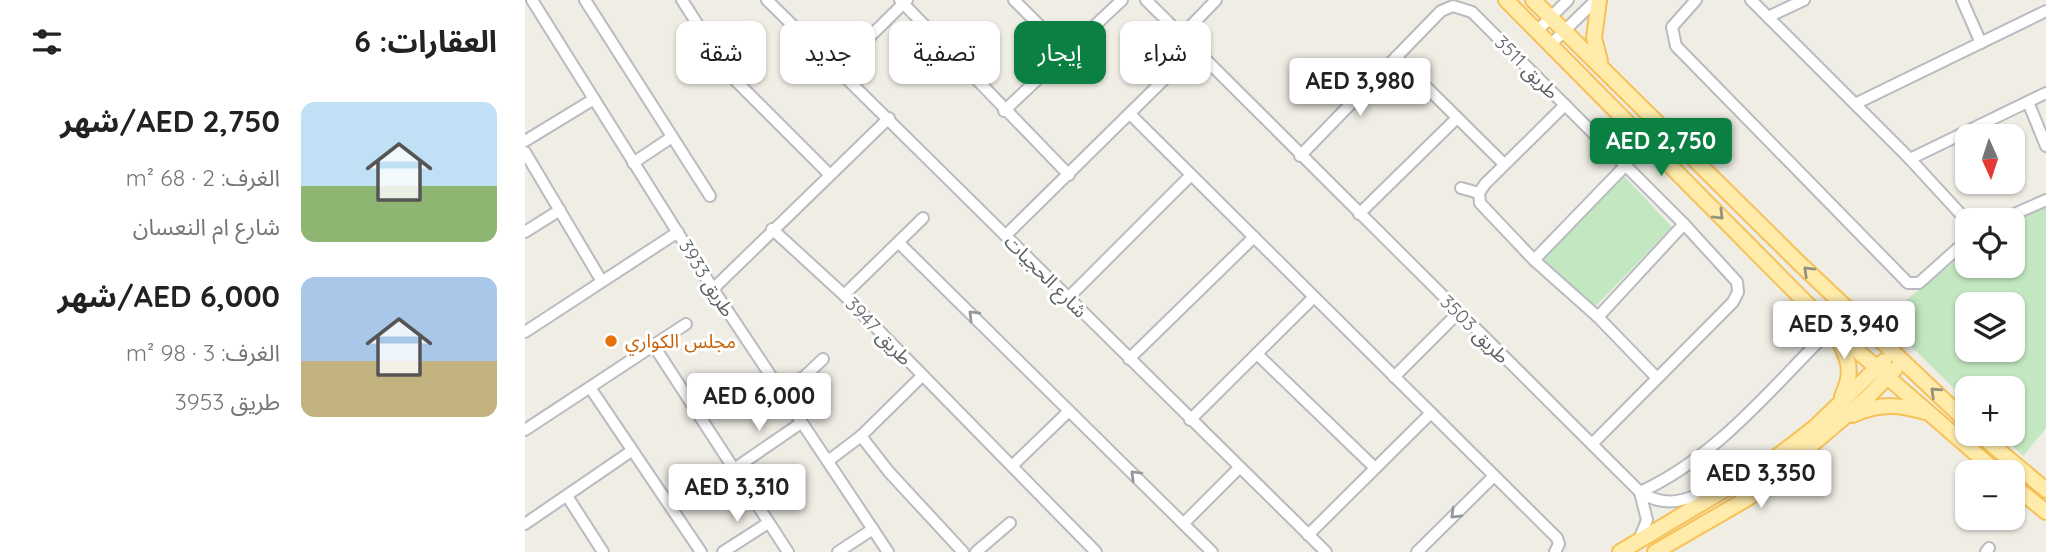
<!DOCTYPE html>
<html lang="ar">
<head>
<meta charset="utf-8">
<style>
	body { margin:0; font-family:Quicksand,"Noto Sans Arabic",sans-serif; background:#f6f6f6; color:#222; direction:rtl; height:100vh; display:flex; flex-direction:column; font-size:26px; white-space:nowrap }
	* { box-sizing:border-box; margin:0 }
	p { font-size:23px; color:#767676 }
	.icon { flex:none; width:38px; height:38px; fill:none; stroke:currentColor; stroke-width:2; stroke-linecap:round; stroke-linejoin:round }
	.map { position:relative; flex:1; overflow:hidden; direction:ltr }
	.details { display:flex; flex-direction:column; background:#fff; width:525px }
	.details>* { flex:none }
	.banner { position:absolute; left:21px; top:21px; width:665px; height:63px; direction:rtl; display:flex; gap:14px }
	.needle { width:46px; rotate:177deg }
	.buttons { position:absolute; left:1430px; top:124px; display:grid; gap:14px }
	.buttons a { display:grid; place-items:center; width:70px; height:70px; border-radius:14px; background:#fff; box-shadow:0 2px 5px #0004; font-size:35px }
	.price { position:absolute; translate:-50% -60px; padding:0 16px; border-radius:7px; background:#fff; color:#222; font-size:23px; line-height:46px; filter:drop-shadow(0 2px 4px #0008) }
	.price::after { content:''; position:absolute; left:50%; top:42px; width:21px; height:16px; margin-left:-10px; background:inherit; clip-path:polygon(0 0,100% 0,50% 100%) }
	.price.selected { background:#0b8043; color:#fff }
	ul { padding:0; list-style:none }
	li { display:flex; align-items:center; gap:21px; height:175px; padding:0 28px }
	li span { display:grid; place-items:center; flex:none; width:196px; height:140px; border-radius:14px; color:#555 }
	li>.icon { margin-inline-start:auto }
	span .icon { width:84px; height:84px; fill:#fffc; stroke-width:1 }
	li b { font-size:30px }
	h2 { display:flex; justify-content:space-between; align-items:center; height:84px; padding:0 28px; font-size:30px }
	.tag { padding:0 24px; border-radius:14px; background:#fff; box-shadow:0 2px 5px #0004; font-size:24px; line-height:63px }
	.tag.selected { background:#0b8043; color:#fff }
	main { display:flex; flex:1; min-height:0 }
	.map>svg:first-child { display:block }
	.green { fill:#c3e8c1; fill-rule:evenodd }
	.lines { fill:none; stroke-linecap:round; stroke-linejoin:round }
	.minor-casing { stroke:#b8bbbf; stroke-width:14 }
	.major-casing { stroke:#f7c157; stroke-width:18 }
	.minor { stroke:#fff; stroke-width:10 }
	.major { stroke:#ffecab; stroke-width:14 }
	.oneway { stroke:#96927e }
	.oneway2 { stroke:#96999c }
	.food-dot { fill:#e8710a; stroke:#fff; stroke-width:2.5 }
	.labels { text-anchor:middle; stroke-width:6; stroke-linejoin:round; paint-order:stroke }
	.street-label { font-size:19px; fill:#5d6266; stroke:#fff }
	.food-label { font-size:19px; fill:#c56008; stroke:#fff; text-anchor:start }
</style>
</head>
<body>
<main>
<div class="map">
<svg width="1521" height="552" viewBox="0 0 1521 552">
	<rect width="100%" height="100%" fill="#f0ede5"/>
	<g class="green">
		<polygon points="1098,175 1147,227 1066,311 1015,261"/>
		<path d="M1521,204V428L1498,456L1476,434H1488V388H1442V401L1358,319L1442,251V266H1488V222ZM1442,304H1488V350H1442Z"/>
	</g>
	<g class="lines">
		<defs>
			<g id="minor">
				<polyline points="7,0 188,289 363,552"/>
				<polyline points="60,0 185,196"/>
				<polyline points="157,0 205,75 304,174"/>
				<polyline points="242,0 801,552"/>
				<polyline points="375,0 544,175"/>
				<polyline points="489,0 541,52"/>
				<path d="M621,0L1115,492C1145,512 1170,496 1200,483"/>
				<polyline points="1171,0 1147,27 1151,46 1383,283 1394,283 1442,240"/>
				<polyline points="1226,0 1385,159 1442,221"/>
				<polyline points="1437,0 1456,43"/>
				<polyline points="1243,17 1279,0"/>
				<polyline points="1012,31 1043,0"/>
				<polyline points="657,35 691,0"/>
				<polyline points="1026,44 1071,0"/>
				<polyline points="871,57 979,164"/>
				<polyline points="313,68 382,0"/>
				<polyline points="1503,102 1521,146"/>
				<polyline points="1330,104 1521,11"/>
				<polyline points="1040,105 960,184 954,193 955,203 1009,260 1073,317 1131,377"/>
				<polyline points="479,111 597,0"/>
				<polyline points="605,114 1032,538 1034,544 1030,552"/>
				<polyline points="0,141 69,99"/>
				<polyline points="0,152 76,280"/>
				<polyline points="775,156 916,11 928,6 947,12 1159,224 1212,282 1213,292 1208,302 1067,444"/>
				<polyline points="1385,159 1521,93"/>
				<polyline points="108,163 147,137"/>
				<polyline points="936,188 954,193"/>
				<polyline points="834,214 932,118"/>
				<polyline points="1476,220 1521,200"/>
				<polyline points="247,229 319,295 571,552"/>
				<polyline points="0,232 35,210"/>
				<polyline points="481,235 670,49"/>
				<polyline points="374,243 687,552"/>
				<polyline points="1009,260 1101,165"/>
				<polyline points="188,289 364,118"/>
				<polyline points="319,295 398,218"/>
				<polyline points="543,298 666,175"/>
				<polyline points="1073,317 1159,224"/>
				<polyline points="0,332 153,232"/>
				<polyline points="129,346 263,552"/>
				<polyline points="732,354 850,468"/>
				<polyline points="604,359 729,237"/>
				<polyline points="869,377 933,313"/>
				<polyline points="66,389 176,552"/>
				<polyline points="254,390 279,377 298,359"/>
				<polyline points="665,420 789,297"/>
				<polyline points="0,430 161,324"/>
				<polyline points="336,436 364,472 438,552"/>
				<polyline points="303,461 336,436 397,376"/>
				<polyline points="487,466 544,411"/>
				<polyline points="209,469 276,423"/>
				<path d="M1115,492C1186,460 1238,398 1292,343"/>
				<polyline points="42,496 78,552"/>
				<polyline points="659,523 714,468"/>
				<polyline points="0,524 105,452"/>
				<polyline points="783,535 906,413"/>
				<polyline points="1114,540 1122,520 1115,492"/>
				<polyline points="198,552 243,523"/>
				<polyline points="313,552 348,529"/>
				<polyline points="451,552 485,523"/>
				<polyline points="892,552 969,476"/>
				<polyline points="1461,552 1464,548"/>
			</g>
			<g id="major">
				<polyline points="981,0 1306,328 1472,472"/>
				<polyline points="1008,0 1273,262 1442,422"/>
				<polyline points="1074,0 1069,38 1075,61"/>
				<path d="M1312,337C1324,360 1329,372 1317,396"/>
				<path d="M1328,415C1353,403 1374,404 1400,412"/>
				<polyline points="1454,434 1521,490"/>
				<polyline points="1488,485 1521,512"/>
				<polyline points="1095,552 1241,465 1289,428 1359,361"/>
				<polyline points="1130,552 1225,497 1342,398 1370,369"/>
			</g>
		</defs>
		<use href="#minor" class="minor-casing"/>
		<use href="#major" class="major-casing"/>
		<use href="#minor" class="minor"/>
		<use href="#major" class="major"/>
	</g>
	<defs><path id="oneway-chevron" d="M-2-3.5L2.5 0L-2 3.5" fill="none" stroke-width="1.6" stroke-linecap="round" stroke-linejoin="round" transform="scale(1.75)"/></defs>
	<g class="oneway">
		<use href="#oneway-chevron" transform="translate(1194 215) rotate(45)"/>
		<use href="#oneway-chevron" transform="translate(1283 271) rotate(-136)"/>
		<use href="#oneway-chevron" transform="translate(1410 392) rotate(-137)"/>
	</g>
	<g class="oneway2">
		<use href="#oneway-chevron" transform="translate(448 315) rotate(-135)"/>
		<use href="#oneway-chevron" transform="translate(610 475) rotate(-136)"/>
		<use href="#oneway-chevron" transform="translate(930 514) rotate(136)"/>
	</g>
	<circle class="food-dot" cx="86" cy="341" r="7"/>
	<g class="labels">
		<g class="street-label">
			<text transform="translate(1002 67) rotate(45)" y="7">طريق 3511</text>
			<text transform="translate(521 276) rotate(45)" y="7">شارع الحجيات</text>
			<text transform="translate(182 278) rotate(58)" y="7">طريق 3933</text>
			<text transform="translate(950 329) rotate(45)" y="7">طريق 3503</text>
			<text transform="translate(354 331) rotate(46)" y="7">طريق 3947</text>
		</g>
		<g class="food-label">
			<text x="100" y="348">مجلس الكواري</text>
		</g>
	</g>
</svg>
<div class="buttons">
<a><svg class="needle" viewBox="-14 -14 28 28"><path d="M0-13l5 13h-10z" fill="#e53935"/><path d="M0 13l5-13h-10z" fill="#767676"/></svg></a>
<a><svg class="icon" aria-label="locate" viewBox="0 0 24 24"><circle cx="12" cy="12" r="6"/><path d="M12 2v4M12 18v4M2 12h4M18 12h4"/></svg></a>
<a><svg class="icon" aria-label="layers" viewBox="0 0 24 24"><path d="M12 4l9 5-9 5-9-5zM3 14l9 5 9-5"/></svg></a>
<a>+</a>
<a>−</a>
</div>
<b class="price" style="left:835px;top:118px">AED 3,980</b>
<b class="price selected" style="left:1136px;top:178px">AED 2,750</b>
<b class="price" style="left:1319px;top:361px">AED 3,940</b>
<b class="price" style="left:234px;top:433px">AED 6,000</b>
<b class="price" style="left:1236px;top:510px">AED 3,350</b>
<b class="price" style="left:212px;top:524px">AED 3,310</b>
<div class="banner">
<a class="tag">شراء</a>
<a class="tag selected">إيجار</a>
<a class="tag">تصفية</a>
<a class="tag">جديد</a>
<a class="tag">شقة</a>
</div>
</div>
<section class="details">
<h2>العقارات: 6<svg class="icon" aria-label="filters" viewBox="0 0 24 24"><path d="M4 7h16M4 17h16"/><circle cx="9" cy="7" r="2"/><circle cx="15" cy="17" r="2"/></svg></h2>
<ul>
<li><span style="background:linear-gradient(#bfe0f5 60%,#8fb573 0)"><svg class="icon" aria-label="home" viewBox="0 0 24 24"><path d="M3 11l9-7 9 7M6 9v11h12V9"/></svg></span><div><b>AED 2,750/شهر</b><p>الغرف: 2 · 68 m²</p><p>شارع ام النعسان</p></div></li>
<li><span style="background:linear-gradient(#a9c7e8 60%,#c2b280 0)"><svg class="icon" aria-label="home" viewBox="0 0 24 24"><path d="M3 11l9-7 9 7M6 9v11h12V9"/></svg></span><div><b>AED 6,000/شهر</b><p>الغرف: 3 · 98 m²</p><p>طريق 3953</p></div></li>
</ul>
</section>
</main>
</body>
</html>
